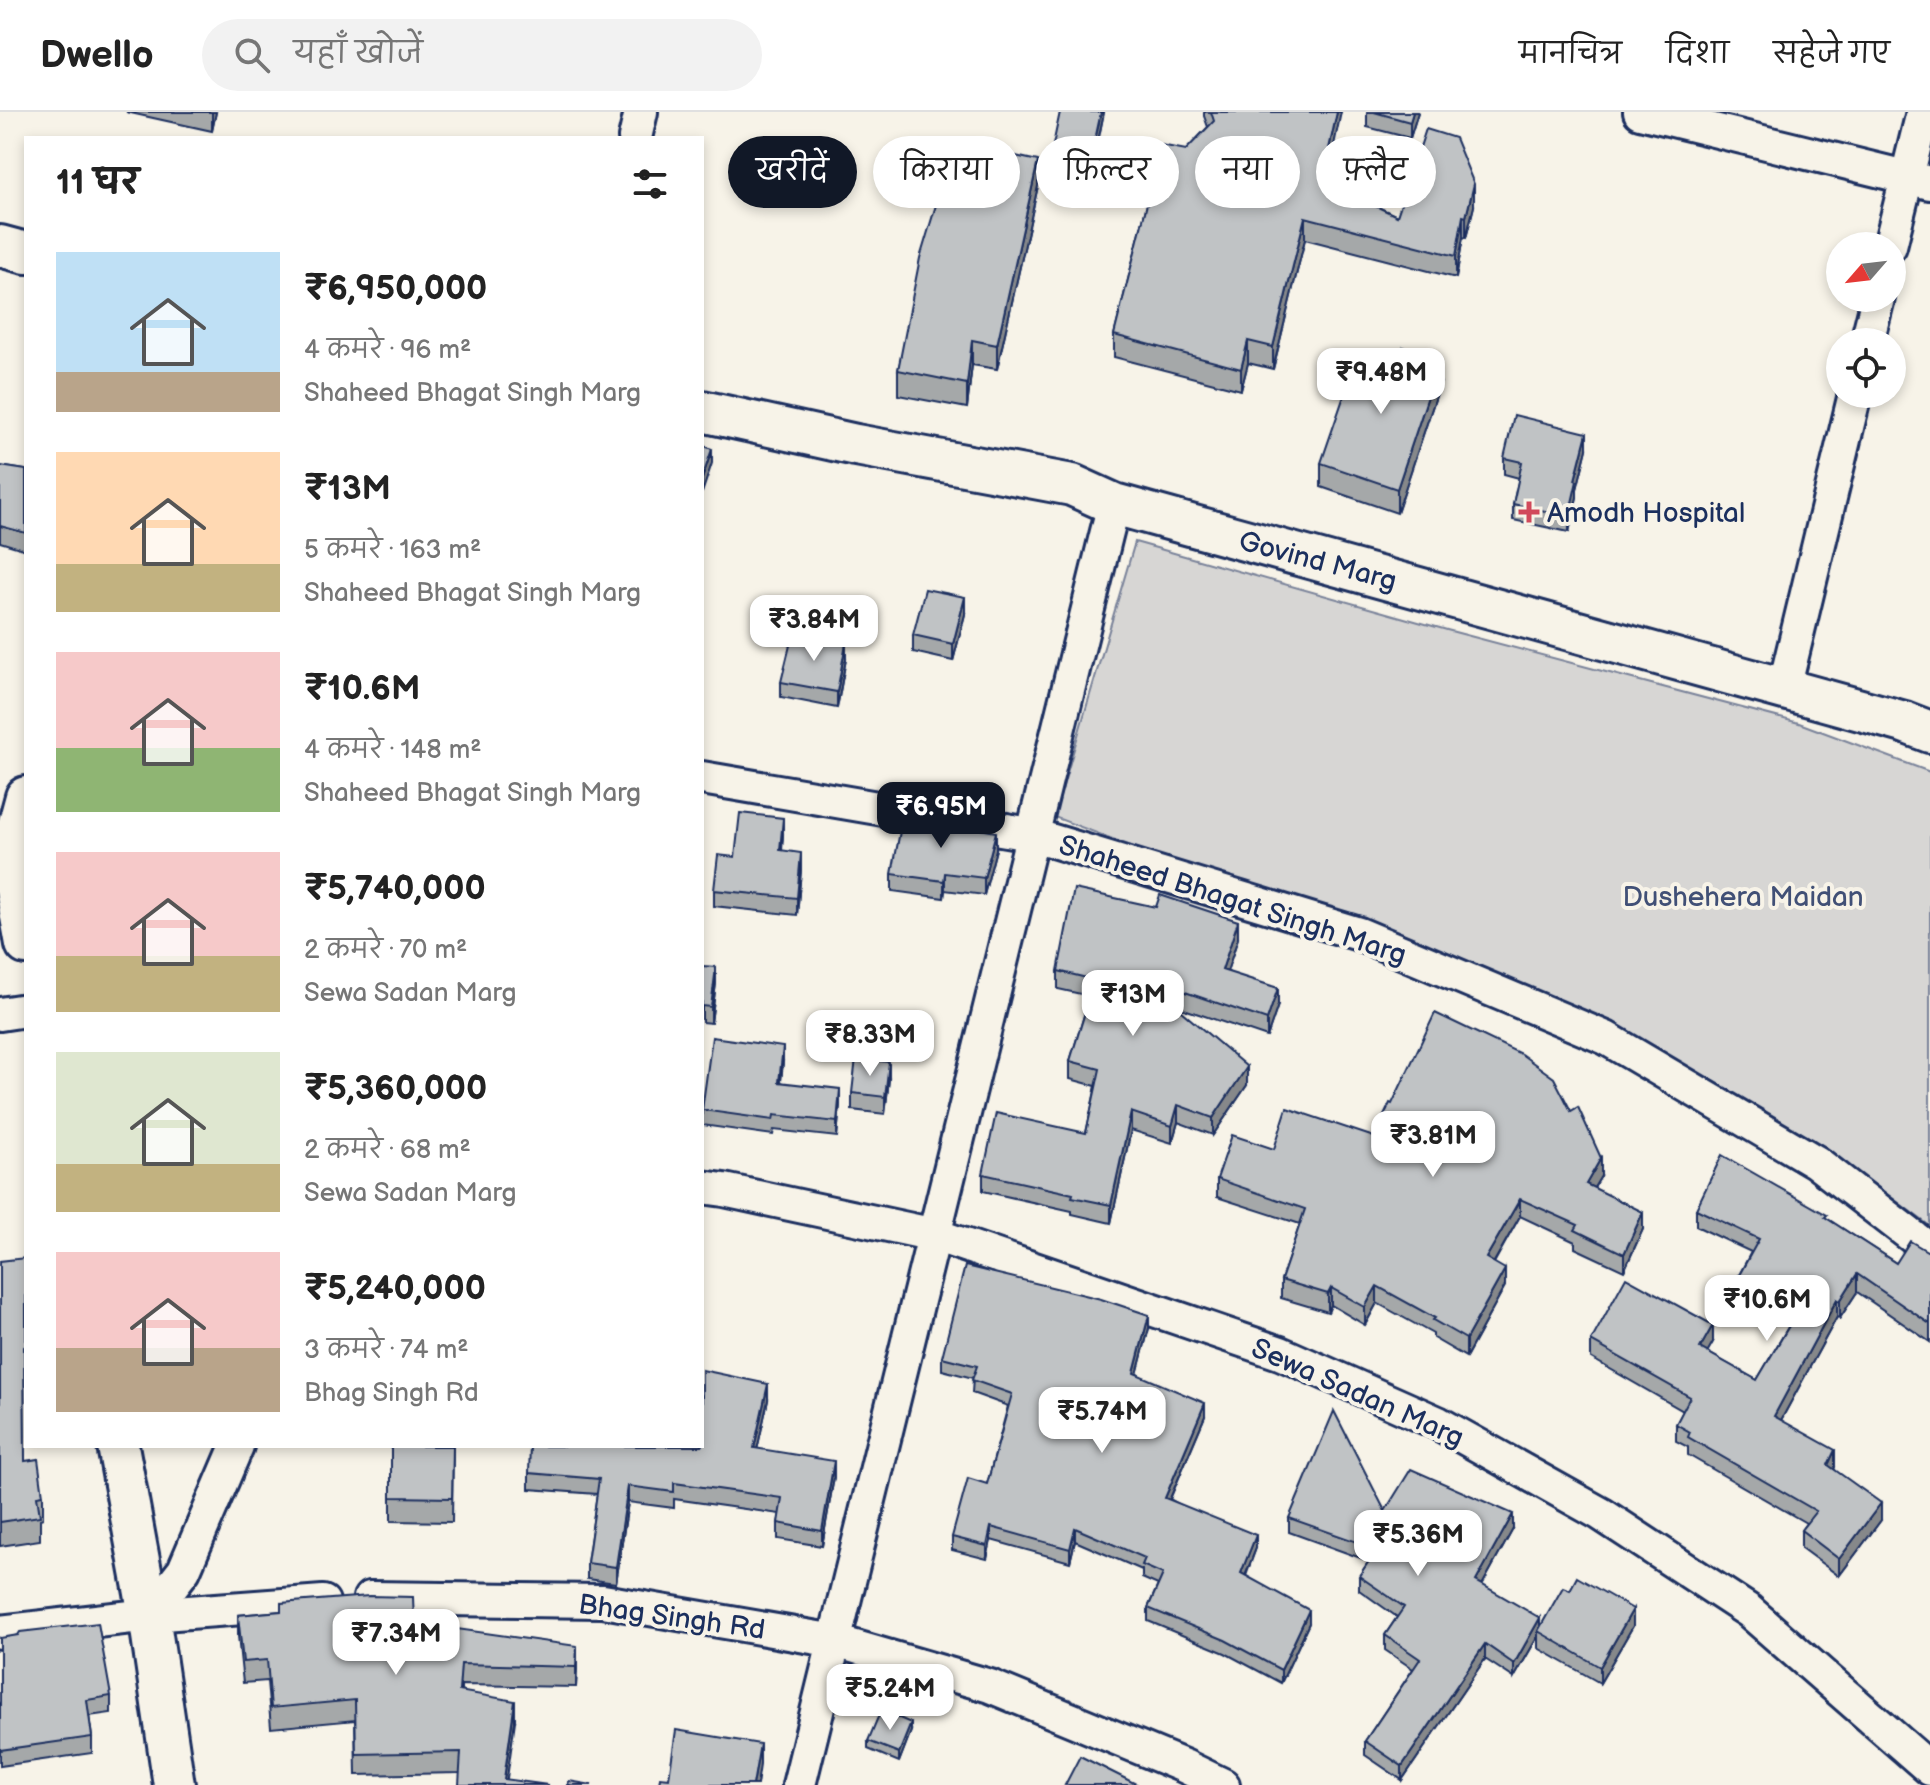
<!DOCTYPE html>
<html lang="hi">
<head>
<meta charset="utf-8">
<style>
	body { margin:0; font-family:"Balsamiq Sans","Playpen Sans Deva",sans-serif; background:#f2f2f2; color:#222; height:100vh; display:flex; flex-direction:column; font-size:30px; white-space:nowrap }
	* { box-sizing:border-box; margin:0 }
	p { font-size:26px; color:#767676 }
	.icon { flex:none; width:44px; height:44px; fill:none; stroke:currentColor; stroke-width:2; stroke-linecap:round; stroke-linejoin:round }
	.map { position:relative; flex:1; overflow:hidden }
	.sheet { position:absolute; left:24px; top:24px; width:680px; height:1312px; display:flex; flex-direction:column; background:#fff; border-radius:0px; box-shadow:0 4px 12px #0003 }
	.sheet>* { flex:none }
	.banner { position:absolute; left:728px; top:24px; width:760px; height:72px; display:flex; gap:16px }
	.needle { width:52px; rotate:242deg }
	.controls { position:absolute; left:1826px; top:120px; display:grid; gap:16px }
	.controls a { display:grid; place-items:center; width:80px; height:80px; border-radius:50%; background:#fff; box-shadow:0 4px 12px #0003; font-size:40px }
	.price { position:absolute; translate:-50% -68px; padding:0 18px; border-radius:16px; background:#fff; color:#222; font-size:26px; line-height:52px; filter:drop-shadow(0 2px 4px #0008) }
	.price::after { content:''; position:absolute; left:50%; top:48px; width:24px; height:18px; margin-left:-12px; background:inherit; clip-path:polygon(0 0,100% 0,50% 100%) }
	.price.on { background:#111827; color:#fff }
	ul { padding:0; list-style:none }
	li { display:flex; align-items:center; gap:24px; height:200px; padding:0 32px }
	li span { display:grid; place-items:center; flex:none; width:224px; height:160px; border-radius:0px; color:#555 }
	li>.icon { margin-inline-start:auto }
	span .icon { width:96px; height:96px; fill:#fffc; stroke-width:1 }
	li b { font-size:34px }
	h2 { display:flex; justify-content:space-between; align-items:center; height:96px; padding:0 32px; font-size:34px }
	.tag { padding:0 28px; border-radius:36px; background:#fff; box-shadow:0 4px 12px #0003; font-size:28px; line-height:72px }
	.tag.on { background:#111827; color:#fff }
	header { display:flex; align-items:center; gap:48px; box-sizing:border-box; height:112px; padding:0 40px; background:#fff; border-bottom:2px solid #e0e0e0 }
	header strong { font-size:38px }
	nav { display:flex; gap:44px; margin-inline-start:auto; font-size:28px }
	.search { width:560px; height:72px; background:#f2f2f2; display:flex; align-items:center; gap:20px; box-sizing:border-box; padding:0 28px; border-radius:44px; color:#767676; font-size:30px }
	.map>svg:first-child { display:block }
	.green { fill:#d7d6d4; stroke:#798299; stroke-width:2 }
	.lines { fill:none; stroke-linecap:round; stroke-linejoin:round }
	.minor-casing { stroke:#1b2f5e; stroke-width:38 }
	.tertiary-casing { stroke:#1b2f5e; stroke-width:46 }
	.minor { stroke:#f7f3e8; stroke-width:32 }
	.tertiary { stroke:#f7f3e8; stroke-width:40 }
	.wall { fill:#a5a8a9; stroke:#1b2f5e; stroke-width:2 }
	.shaded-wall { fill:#86888a; stroke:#1b2f5e; stroke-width:2 }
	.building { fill:#c0c3c5; stroke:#1b2f5e; stroke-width:2 }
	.poi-dot { fill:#d1495b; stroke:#f7f3e8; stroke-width:3 }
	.labels { text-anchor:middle; stroke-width:8; stroke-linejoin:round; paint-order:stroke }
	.poi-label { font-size:28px; fill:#1b2f5e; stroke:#f7f3e8; text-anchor:start }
	.street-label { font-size:28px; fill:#1b2f5e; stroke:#f7f3e8 }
	.park-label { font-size:28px; fill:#415076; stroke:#f7f3e8 }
</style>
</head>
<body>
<header>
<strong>Dwello</strong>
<div class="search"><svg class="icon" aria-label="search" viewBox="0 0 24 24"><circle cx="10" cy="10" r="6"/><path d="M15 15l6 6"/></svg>यहाँ खोजें</div>
<nav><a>मानचित्र</a><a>दिशा</a><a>सहेजे गए</a></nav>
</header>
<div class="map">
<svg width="1930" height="1673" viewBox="0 0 1930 1673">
	<rect width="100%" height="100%" fill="#f7f3e8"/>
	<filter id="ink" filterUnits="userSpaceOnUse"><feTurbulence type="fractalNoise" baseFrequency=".0125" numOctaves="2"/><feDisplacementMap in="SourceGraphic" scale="16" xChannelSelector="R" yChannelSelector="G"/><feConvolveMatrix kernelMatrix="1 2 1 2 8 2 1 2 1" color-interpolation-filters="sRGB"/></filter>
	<g filter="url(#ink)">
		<polygon class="green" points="1135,430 1447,518 1799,611 1930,660 1930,1114 1813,1027 1673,952 1288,793 1054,705"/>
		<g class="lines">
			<defs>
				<g id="minor">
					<polyline points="1640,0 1930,71"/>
					<polyline points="635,26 641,0"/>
					<polyline points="1890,134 1923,0"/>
					<polyline points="1867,230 1878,186"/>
					<polyline points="1784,577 1855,282"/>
					<polyline points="702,666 1030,722 1359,822 1606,926 1816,1050 1930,1138"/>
					<polyline points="0,902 26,898"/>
					<polyline points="702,1075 724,1078 935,1123 1280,1241 1438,1311 1601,1402 1749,1499 1930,1657"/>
					<polyline points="370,1486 603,1489 835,1529 990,1574 1184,1654 1223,1673"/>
					<polyline points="149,1503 184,1458 237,1334"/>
					<polyline points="0,1520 149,1503 323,1490"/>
					<path d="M799,1673C906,1246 1006,818 1114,392"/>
				</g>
				<g id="tertiary">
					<polyline points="0,134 26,141"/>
					<polyline points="702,299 856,333 1072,373 1114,392 1904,610 1930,620"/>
					<polyline points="26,685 10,744 26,832"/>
					<polyline points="118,1334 149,1503 174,1673"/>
				</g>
			</defs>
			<use href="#minor" class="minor-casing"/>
			<use href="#tertiary" class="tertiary-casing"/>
			<use href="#minor" class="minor"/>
			<use href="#tertiary" class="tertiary"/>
		</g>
		<g class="wall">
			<polygon points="126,0 216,0 212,19"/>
			<polygon points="1104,0 1092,59 1053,49 1053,33"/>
			<polygon points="1204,0 1211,0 1326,71 1397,104 1474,94 1466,126 1463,125 1456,166 1305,127 1273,257 1248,251 1241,278 1114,245 1114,223 1148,88 1137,86 1137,64 1186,38 1208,15 1204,4"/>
			<polygon points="1367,0 1418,0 1410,26 1367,15"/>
			<polygon points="976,70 1038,74 997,257 972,253 967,296 898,283 898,258 943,84"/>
			<polygon points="1440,272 1397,401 1321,375 1321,351"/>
			<polygon points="1587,337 1577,377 1577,385 1569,420 1513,408 1513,392 1519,366 1504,362 1504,346"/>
			<polygon points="0,354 26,358 26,438 0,430"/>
			<polygon points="965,502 953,549 913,540 913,523"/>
			<polygon points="846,547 837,596 781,585 781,570"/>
			<polygon points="783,723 782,739 801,758 797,803 714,794 714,778 735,745"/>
			<polygon points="996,737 984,783 945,778 944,786 892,779 892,762"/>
			<polygon points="1238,826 1227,859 1278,893 1267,925 1175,894 1247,973 1213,1023 1178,1010 1172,1031 1131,1018 1111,1111 1072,1102 1072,1099 983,1079 983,1062 1086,1021 1096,974 1070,967 1070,949 1090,884 1058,877 1058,859"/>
			<polygon points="702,854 716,871 711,911 702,910"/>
			<polygon points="783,950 781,970 840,992 837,1025 774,1018 773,1023 702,1013 702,998"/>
			<polygon points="889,967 885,1002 852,998 852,981"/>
			<polygon points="1374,1025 1601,1064 1594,1076 1643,1117 1624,1159 1575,1136 1575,1130 1520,1104 1494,1151 1505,1174 1466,1245 1433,1226 1433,1222 1377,1191 1365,1213 1331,1193 1328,1200 1281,1186 1281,1168 1300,1112 1217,1085 1217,1067 1274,1037"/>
			<polygon points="1696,1097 1827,1107 1896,1151 1930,1139 1930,1230 1857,1180 1840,1206 1837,1205 1781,1308 1835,1355 1834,1357 1881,1408 1839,1464 1801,1436 1801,1418 1806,1411 1688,1343 1688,1335 1676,1329 1676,1312 1683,1299 1591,1246 1591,1229 1713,1230 1707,1240 1757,1268 1791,1210 1738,1182 1738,1165 1751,1140 1696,1114"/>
			<polygon points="0,1149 26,1152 26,1258 24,1258 25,1349 43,1383 43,1406 40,1407 40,1428 0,1434"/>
			<polygon points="1149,1216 1137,1262 1205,1304 1170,1387 1256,1436 1246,1464 1309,1511 1281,1571 1225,1541 1148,1509 1148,1496 1158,1473 1142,1466 1142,1458 1075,1429 1070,1450 991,1428 987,1447 952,1438 952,1425 987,1372 1008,1294 972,1281 973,1266 942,1258 942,1245"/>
			<polygon points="768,1288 757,1337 834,1365 822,1434 778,1427 778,1411 780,1402 674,1387 674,1396 628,1390 616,1471 587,1467 587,1451 597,1382 529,1377 529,1361"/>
			<polygon points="391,1334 453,1334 452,1410 391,1409"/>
			<polygon points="1385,1399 1513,1417 1482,1473 1540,1516 1633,1514 1600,1571 1538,1536 1538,1524 1514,1566 1485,1547 1402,1668 1365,1643 1365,1629 1413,1557 1385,1538 1385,1523 1397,1505 1359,1478 1359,1464 1369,1449 1289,1420 1289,1406"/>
			<polygon points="281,1491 414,1511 577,1555 576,1575 461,1573 461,1579 515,1609 460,1661 356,1663 355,1608 271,1616 267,1569 243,1571 238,1524 238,1503 281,1499"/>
			<polygon points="0,1526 111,1584 111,1601 89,1604 92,1625 92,1641 0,1654"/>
			<polygon points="911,1619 899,1650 868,1637 868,1629"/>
		</g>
		<g class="shaded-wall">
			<polygon points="212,0 216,0 212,19"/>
			<polygon points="1101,0 1104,0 1092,59 1092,42"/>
			<polygon points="1337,0 1341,0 1322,90 1322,69"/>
			<polygon points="1413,0 1418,0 1410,26 1410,10"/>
			<polygon points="1038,49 1038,74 997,257 997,233"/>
			<polygon points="1474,72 1474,94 1466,126 1466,105"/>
			<polygon points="1463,104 1463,125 1456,166 1456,144"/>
			<polygon points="1305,105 1305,127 1273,257 1273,235"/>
			<polygon points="972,228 972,253 967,296 967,272"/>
			<polygon points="1248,229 1248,251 1241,278 1241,257"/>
			<polygon points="1440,248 1440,272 1397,401 1397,377"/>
			<polygon points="1587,321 1587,337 1577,377 1577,385 1569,420 1569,404 1575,368"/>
			<polygon points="712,337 712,351 702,381 702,367"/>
			<polygon points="965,485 965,502 953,549 953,532"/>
			<polygon points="846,531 846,547 837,596 837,580"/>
			<polygon points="783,706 783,723 780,755 780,738"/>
			<polygon points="996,720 996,737 984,783 984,766"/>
			<polygon points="801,741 801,758 797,803 797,786"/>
			<polygon points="945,761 945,778 944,786 944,769"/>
			<polygon points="1238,809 1238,826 1222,875 1222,858"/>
			<polygon points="716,855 716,871 711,911 711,895"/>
			<polygon points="1278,876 1278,893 1267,925 1267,908"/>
			<polygon points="783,935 783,950 779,985 779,970"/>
			<polygon points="889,950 889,967 885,1002 885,985"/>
			<polygon points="1247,955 1247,973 1213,1023 1213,1006"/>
			<polygon points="840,977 840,992 837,1025 837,1010"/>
			<polygon points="1178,993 1178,1010 1172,1031 1172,1014"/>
			<polygon points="1131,1000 1131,1018 1111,1111 1111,1093"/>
			<polygon points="1601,1046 1601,1064 1586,1089 1586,1072"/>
			<polygon points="1520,1087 1520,1104 1486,1164 1486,1146"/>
			<polygon points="1643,1100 1643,1117 1624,1159 1624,1142"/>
			<polygon points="1505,1157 1505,1174 1466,1245 1466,1227"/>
			<polygon points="1857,1162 1857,1180 1840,1206 1840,1189"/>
			<polygon points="1377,1174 1377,1191 1365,1213 1365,1195"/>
			<polygon points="1331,1176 1331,1193 1328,1200 1328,1182"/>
			<polygon points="1837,1187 1837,1205 1774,1321 1774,1304"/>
			<polygon points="1149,1203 1149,1216 1134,1274 1134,1261"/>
			<polygon points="1713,1213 1713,1230 1700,1253 1700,1236"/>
			<polygon points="768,1272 768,1288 754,1352 754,1336"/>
			<polygon points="1205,1291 1205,1304 1165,1398 1165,1386"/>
			<polygon points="1835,1338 1835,1355 1828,1370 1828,1353"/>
			<polygon points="834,1349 834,1365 822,1434 822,1419"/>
			<polygon points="628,1374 628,1390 616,1471 616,1455"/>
			<polygon points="1881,1391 1881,1408 1839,1464 1839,1447"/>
			<polygon points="1513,1402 1513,1417 1476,1484 1476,1469"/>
			<polygon points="991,1415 991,1428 987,1447 987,1434"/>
			<polygon points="1075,1416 1075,1429 1070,1450 1070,1437"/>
			<polygon points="1256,1423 1256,1436 1241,1474 1241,1461"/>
			<polygon points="1633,1497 1633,1514 1600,1571 1600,1555"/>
			<polygon points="1309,1498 1309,1511 1281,1571 1281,1558"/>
			<polygon points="1540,1506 1540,1520 1538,1519 1538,1524 1514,1566 1514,1552"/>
			<polygon points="1485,1532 1485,1547 1402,1668 1402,1654"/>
			<polygon points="577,1534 577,1555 576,1575 576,1555"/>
			<polygon points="515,1589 515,1609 506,1673 504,1667"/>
			<polygon points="911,1611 911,1619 899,1650 899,1641"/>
			<polygon points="760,1632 760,1653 757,1673 753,1673"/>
		</g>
		<g class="building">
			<polygon points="1060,0 1101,0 1092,42 1053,33"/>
			<polygon points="1211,0 1337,0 1322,69 1397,104 1426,17 1455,26 1474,72 1466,105 1463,104 1456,144 1305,105 1273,235 1248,229 1241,257 1114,223 1153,68 1137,64 1145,30 1186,38 1214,9"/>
			<polygon points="1374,0 1413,0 1410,10"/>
			<polygon points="955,30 976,70 993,39 1038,49 997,233 972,228 967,272 898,258 920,146 939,83 943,84"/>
			<polygon points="1403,235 1440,248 1397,377 1321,351 1359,240 1397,253"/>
			<polygon points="1514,303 1587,321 1575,368 1577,369 1569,404 1513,392 1522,350 1504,346"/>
			<polygon points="702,333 712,337 702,367"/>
			<polygon points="0,354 26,358 26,421 0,414"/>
			<polygon points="925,477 965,485 953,532 913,523"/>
			<polygon points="793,521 846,531 837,580 781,570"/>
			<polygon points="740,701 783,706 780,738 801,741 797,786 714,778 718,743 735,745"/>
			<polygon points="903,703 996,720 984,766 945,761 944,769 892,762"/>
			<polygon points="1074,777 1156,795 1160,783 1238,809 1222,858 1278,876 1267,908 1141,865 1247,955 1213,1006 1178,993 1172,1014 1131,1000 1111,1093 1072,1085 1073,1082 983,1062 996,1001 1086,1021 1100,957 1070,949 1095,868 1058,859"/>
			<polygon points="702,854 716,855 711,895 702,894"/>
			<polygon points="1435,901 1521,942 1554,966 1571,999 1578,995 1601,1046 1586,1072 1643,1100 1624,1142 1575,1118 1578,1113 1520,1087 1486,1146 1505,1157 1466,1227 1433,1208 1435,1206 1377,1174 1365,1195 1331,1176 1328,1182 1281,1168 1305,1097 1217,1067 1232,1023 1274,1037 1287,996 1374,1025 1390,991 1392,992"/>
			<polygon points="712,925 783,935 779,970 840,977 837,1010 774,1003 773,1008 702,998"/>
			<polygon points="856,946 889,950 885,985 852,981"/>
			<polygon points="1722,1043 1827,1103 1825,1105 1896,1151 1910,1129 1927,1139 1930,1139 1930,1212 1857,1162 1840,1189 1837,1187 1774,1304 1835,1338 1828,1353 1881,1391 1839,1447 1801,1418 1816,1399 1688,1325 1690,1320 1676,1312 1690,1285 1591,1229 1626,1165 1713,1213 1700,1236 1757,1268 1799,1197 1738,1165 1759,1127 1696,1097"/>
			<polygon points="25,1146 26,1152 26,1234 24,1235 25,1349 38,1347 43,1383 37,1384 40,1404 0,1410 0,1149"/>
			<polygon points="965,1154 1101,1187 1149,1203 1134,1261 1205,1291 1165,1386 1256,1423 1241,1461 1309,1498 1281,1558 1225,1528 1148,1496 1163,1462 1142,1453 1145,1446 1075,1416 1070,1437 991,1415 987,1434 952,1425 968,1366 987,1372 1012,1282 972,1268 977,1254 942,1245"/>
			<polygon points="702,1258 768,1272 754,1336 834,1349 822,1419 778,1411 782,1386 674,1371 674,1380 628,1374 616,1455 587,1451 599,1367 529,1361 530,1334 702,1334"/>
			<polygon points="1334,1299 1385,1399 1411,1357 1513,1402 1476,1469 1540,1506 1514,1552 1485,1532 1402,1654 1365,1629 1420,1547 1385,1523 1404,1495 1359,1464 1377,1437 1289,1406"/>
			<polygon points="391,1334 453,1334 452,1386 391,1385"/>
			<polygon points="1577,1465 1633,1497 1600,1555 1538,1519 1563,1475 1570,1478"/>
			<polygon points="369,1484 413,1485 414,1511 577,1534 576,1555 461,1552 459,1579 515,1589 504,1667 548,1673 459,1673 461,1640 356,1642 355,1588 271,1596 267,1548 243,1550 238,1503 281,1499 281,1491"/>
			<polygon points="98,1511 111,1584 87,1588 92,1625 0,1638 0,1526 18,1523 20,1520"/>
			<polygon points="881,1598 911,1611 899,1641 868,1629"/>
			<polygon points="676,1618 760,1632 753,1673 659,1673 660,1665 669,1666"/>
			<polygon points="1080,1644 1138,1673 1065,1673"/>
			<polygon points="569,1669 592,1673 568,1673"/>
		</g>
	</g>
	<path class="poi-dot" d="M1525 388h8v8h8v8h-8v8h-8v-8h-8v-8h8z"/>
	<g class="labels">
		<g class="poi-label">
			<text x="1547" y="410">Amodh Hospital</text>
		</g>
		<g class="street-label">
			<text transform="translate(1318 448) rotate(15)" y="10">Govind Marg</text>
			<text transform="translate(1233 787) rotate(18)" y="10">Shaheed Bhagat Singh Marg</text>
			<text transform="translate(1358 1280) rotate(24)" y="10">Sewa Sadan Marg</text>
			<text transform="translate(672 1504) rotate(8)" y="10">Bhag Singh Rd</text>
		</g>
		<g class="park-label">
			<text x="1743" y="794">Dushehera Maidan</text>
		</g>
	</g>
</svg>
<div class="controls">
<a><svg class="needle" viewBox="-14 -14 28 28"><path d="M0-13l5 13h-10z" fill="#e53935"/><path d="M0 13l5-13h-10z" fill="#767676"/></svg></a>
<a><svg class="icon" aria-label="locate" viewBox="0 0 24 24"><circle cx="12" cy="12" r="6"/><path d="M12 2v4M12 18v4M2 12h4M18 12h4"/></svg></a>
</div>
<b class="price" style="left:1381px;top:304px">₹9.48M</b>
<b class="price" style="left:814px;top:551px">₹3.84M</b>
<b class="price on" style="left:941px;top:738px">₹6.95M</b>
<b class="price" style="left:1133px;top:926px">₹13M</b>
<b class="price" style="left:870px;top:966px">₹8.33M</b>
<b class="price" style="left:1433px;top:1067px">₹3.81M</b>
<b class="price" style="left:1767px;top:1231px">₹10.6M</b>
<b class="price" style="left:1102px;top:1343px">₹5.74M</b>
<b class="price" style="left:1418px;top:1466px">₹5.36M</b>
<b class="price" style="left:396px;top:1565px">₹7.34M</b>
<b class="price" style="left:890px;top:1620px">₹5.24M</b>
<div class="banner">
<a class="tag on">खरीदें</a>
<a class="tag">किराया</a>
<a class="tag">फ़िल्टर</a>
<a class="tag">नया</a>
<a class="tag">फ़्लैट</a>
</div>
<section class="sheet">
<h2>11 घर<svg class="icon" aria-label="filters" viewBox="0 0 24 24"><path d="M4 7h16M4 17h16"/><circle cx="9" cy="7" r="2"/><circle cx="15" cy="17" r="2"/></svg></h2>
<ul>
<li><span style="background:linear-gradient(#bfe0f5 75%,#b9a48a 0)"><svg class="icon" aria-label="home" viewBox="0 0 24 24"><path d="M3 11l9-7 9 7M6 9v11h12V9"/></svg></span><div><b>₹6,950,000</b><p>4 कमरे · 96 m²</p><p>Shaheed Bhagat Singh Marg</p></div></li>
<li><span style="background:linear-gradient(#ffd9b3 70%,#c2b280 0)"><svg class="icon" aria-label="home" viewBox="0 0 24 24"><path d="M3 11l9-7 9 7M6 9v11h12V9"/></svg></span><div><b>₹13M</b><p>5 कमरे · 163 m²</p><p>Shaheed Bhagat Singh Marg</p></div></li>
<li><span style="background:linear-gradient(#f6c9c9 60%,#8fb573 0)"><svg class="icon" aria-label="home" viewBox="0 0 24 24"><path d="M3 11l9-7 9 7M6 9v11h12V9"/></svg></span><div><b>₹10.6M</b><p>4 कमरे · 148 m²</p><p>Shaheed Bhagat Singh Marg</p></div></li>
<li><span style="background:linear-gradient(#f6c9c9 65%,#c2b280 0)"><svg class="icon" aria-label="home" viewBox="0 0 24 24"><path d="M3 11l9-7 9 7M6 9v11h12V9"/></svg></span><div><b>₹5,740,000</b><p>2 कमरे · 70 m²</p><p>Sewa Sadan Marg</p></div></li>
<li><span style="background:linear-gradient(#dfe7d0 70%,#c2b280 0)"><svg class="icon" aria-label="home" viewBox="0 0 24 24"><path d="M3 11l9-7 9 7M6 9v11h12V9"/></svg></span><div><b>₹5,360,000</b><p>2 कमरे · 68 m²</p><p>Sewa Sadan Marg</p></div></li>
<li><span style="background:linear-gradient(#f6c9c9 60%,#b9a48a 0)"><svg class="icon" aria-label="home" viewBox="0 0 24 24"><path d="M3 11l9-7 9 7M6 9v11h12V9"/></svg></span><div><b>₹5,240,000</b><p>3 कमरे · 74 m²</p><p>Bhag Singh Rd</p></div></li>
</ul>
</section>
</div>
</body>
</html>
